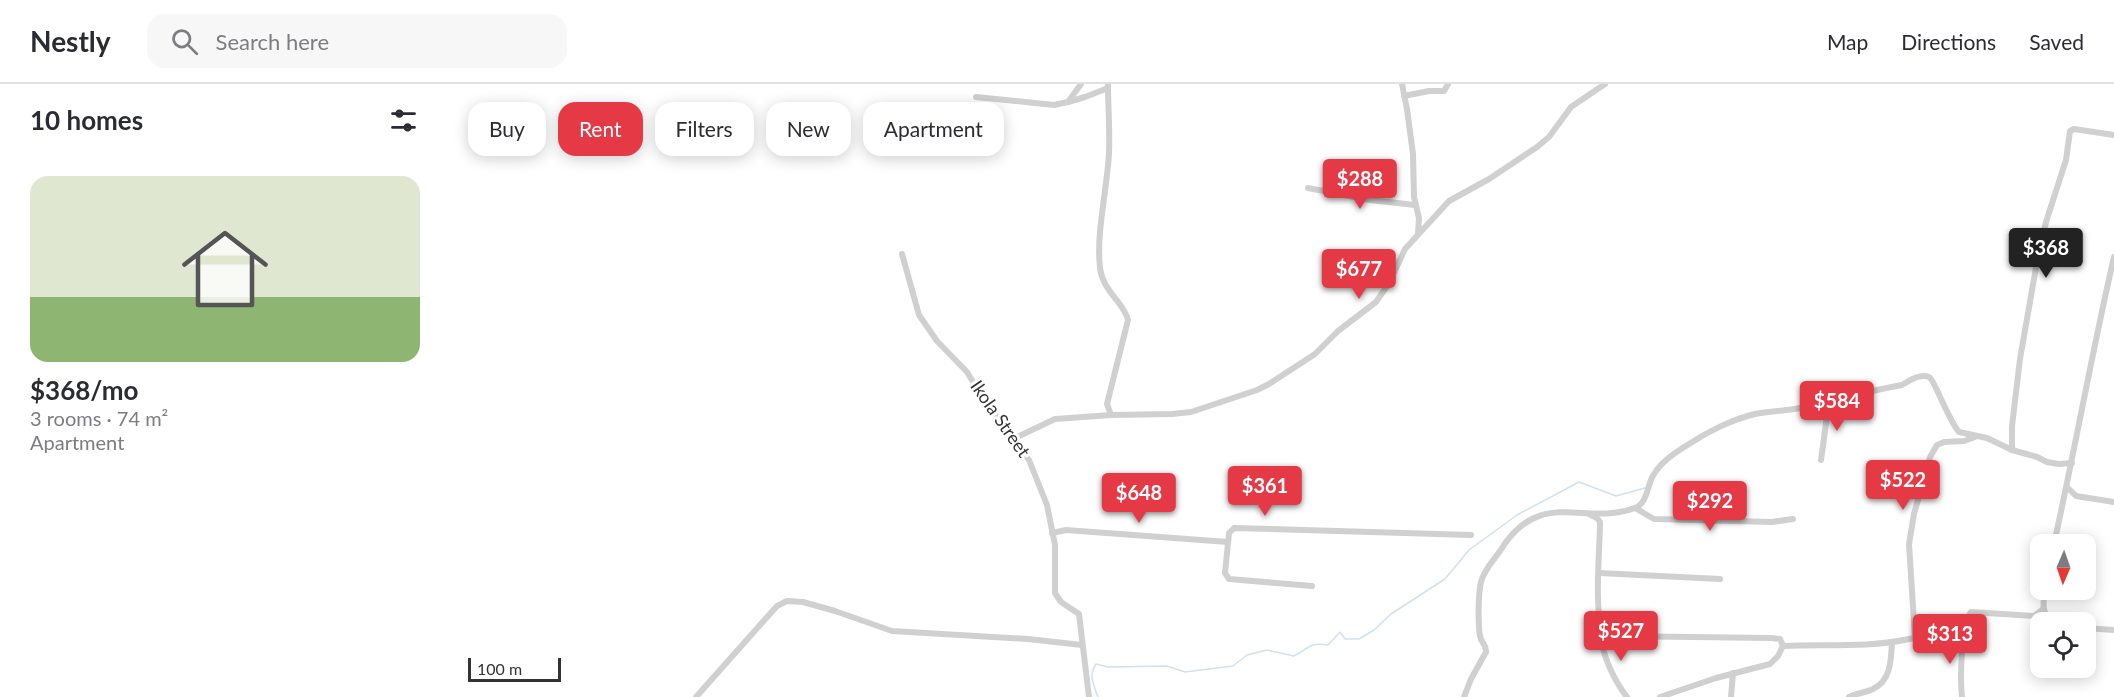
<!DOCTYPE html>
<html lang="en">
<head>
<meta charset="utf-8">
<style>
	body { margin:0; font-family:Lato,sans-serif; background:#f7f7f7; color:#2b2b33; height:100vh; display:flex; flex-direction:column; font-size:22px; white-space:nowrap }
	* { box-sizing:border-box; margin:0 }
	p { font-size:20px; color:#7c7c81 }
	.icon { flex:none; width:33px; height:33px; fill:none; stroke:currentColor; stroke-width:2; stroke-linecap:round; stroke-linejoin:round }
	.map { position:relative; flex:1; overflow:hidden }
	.sheet { display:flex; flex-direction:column; background:#fff; width:450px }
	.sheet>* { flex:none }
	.guide { position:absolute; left:18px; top:18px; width:570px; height:54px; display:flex; gap:12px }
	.needle { width:39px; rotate:182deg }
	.fabs { position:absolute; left:1580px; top:450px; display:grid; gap:12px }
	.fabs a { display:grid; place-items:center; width:66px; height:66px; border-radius:12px; background:#fff; box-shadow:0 3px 15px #0003; font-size:30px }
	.scale { position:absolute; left:18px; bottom:15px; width:93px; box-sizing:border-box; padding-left:6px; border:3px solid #333; border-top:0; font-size:16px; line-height:21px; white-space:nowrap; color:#333; -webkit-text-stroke:4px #fff; paint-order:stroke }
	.price { position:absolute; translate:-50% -51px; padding:0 14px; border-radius:6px; background:#e63946; color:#fff; font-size:20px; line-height:39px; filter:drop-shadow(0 2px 3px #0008) }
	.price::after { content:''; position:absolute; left:50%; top:36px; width:18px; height:14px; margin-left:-9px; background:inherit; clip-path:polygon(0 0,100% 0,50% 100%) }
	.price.selected { background:#222; color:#fff }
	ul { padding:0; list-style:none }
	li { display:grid; align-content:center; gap:12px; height:318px; padding:0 30px }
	li span { display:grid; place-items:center; height:186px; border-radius:18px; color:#555 }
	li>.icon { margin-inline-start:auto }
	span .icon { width:108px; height:108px; fill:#fffc; stroke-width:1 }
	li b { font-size:26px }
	h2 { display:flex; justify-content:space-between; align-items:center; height:72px; padding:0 30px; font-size:26px }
	.pill { padding:0 21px; border-radius:18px; background:#fff; box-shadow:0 3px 15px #0003; font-size:21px; line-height:54px }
	.pill.selected { background:#e63946; color:#fff }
	header { display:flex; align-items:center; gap:36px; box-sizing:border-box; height:84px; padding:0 30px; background:#fff; border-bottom:2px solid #e1e1e2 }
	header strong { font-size:28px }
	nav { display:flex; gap:33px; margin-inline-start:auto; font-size:21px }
	.search { width:420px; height:54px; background:#f7f7f7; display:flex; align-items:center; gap:15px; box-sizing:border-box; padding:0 21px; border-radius:18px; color:#7c7c81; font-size:22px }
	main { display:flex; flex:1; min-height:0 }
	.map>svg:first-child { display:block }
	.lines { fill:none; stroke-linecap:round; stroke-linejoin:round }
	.stream { stroke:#cfe2ee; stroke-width:1.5 }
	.minor { stroke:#d0d0d0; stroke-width:6 }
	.labels { text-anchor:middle; stroke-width:6; stroke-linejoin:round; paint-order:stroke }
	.street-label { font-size:18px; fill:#333; stroke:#fff }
</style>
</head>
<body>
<header>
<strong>Nestly</strong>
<div class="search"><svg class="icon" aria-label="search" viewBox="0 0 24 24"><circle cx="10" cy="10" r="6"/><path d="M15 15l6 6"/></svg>Search here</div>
<nav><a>Map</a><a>Directions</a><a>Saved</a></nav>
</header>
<main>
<section class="sheet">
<h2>10 homes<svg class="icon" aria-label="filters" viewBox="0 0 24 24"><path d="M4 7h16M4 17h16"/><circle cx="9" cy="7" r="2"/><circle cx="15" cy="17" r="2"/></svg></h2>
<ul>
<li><span style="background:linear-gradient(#dfe7d0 65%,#8fb573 0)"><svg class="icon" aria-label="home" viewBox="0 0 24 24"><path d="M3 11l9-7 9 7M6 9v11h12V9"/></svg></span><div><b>$368/mo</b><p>3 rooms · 74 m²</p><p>Apartment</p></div></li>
</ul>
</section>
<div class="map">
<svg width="1664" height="613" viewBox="0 0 1664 613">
	<rect width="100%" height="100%" fill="#fff"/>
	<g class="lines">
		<path class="stream" d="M648,613C644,602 638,591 646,580L658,583L717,582L735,588L783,582L797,571L817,566L844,572C859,564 859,558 878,561L890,548L895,555H909L924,546L941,530L995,495L1019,466L1067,431L1129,398L1166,412L1195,404"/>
		<g class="minor">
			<path d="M658,0C658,23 660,46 659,69C657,107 646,148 650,184C653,208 674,218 678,236L657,320L661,331"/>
			<polyline points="952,0 957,25 963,70 964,113 969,134 968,150"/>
			<polyline points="954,12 979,7 994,7 998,0"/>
			<polyline points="526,13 604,21 618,18 631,0"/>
			<polyline points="618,18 635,13 658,4"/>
			<polyline points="858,104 920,116 965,121"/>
			<polyline points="452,170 469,231 487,257 517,288 531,311 579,376 597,421 605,461 605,509 611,518 629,530 639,613"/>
			<polyline points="565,354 605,335 661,331 722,330 741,328 807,306 819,300 865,270 888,247 926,218 939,199 955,165 999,117 1039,95 1087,63 1099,53 1121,23 1155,0"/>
			<polyline points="1562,366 1562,342 1570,275 1588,172 1596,138 1616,76 1620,47 1624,45 1664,51"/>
			<polyline points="1371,376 1379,317"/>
			<polyline points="1617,403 1626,412 1664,418"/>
			<polyline points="1185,424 1204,435 1322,438 1343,435"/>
			<path d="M1139,430L1147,434L1150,438C1150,462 1144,524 1152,543C1155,548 1157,550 1163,552L1321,554L1330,555L1333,562C1374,560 1418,564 1459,555C1480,551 1492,532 1515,548"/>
			<polyline points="602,449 616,446 778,458"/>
			<path d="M1604,460C1625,365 1642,268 1664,173"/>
			<polyline points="1149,489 1270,495"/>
			<polyline points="862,502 779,495 775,489 779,449 784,444 1021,451"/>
			<path d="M1595,506C1593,519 1591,530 1603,538"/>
			<path d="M1152,543C1147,563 1165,598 1177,613"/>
			<polyline points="1635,544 1664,546"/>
			<polyline points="1465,554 1459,460 1464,430 1480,373 1487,361 1494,358 1514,357 1525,353"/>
			<polyline points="246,613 327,522 337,517 353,518 385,527 442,547 578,555 632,561"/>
			<path d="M1014,613L1021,595L1036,568C1037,561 1031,559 1030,552C1028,541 1028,509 1031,498C1034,486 1043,477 1050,467C1090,402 1133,443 1185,424C1198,419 1197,400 1204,390C1212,377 1226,368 1239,360C1257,348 1283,335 1305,330C1320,327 1335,327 1350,324C1384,316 1418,307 1452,301C1459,297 1470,289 1479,293C1484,295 1499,337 1509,348L1537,354L1562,366L1587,373L1597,378L1609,380L1622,379"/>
			<polyline points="1210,613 1266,594 1320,580 1328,572 1333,562"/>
			<polyline points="1281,613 1283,589"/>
			<path d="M1399,613C1407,609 1415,609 1423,605C1441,597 1441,576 1442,558"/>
			<path d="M1512,613C1510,595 1511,542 1521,528L1584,532L1593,525"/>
		</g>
	</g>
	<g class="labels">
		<g class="street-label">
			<text transform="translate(550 335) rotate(55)" y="6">Ikola Street</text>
		</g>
	</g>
</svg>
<div class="fabs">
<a><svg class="needle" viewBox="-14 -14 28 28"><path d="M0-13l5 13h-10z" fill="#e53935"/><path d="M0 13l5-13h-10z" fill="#7c7c81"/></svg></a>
<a><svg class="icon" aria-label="locate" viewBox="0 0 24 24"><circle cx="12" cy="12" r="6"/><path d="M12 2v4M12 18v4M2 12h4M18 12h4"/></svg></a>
</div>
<div class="scale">100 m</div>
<b class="price" style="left:910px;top:126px">$288</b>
<b class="price selected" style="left:1596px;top:195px">$368</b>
<b class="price" style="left:909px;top:216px">$677</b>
<b class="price" style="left:1387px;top:348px">$584</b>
<b class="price" style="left:1453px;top:427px">$522</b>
<b class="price" style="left:815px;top:433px">$361</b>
<b class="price" style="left:689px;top:440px">$648</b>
<b class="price" style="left:1260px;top:448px">$292</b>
<b class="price" style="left:1171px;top:578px">$527</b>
<b class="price" style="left:1500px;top:581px">$313</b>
<div class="guide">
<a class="pill">Buy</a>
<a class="pill selected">Rent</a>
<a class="pill">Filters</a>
<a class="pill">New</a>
<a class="pill">Apartment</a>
</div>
</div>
</main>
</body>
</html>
